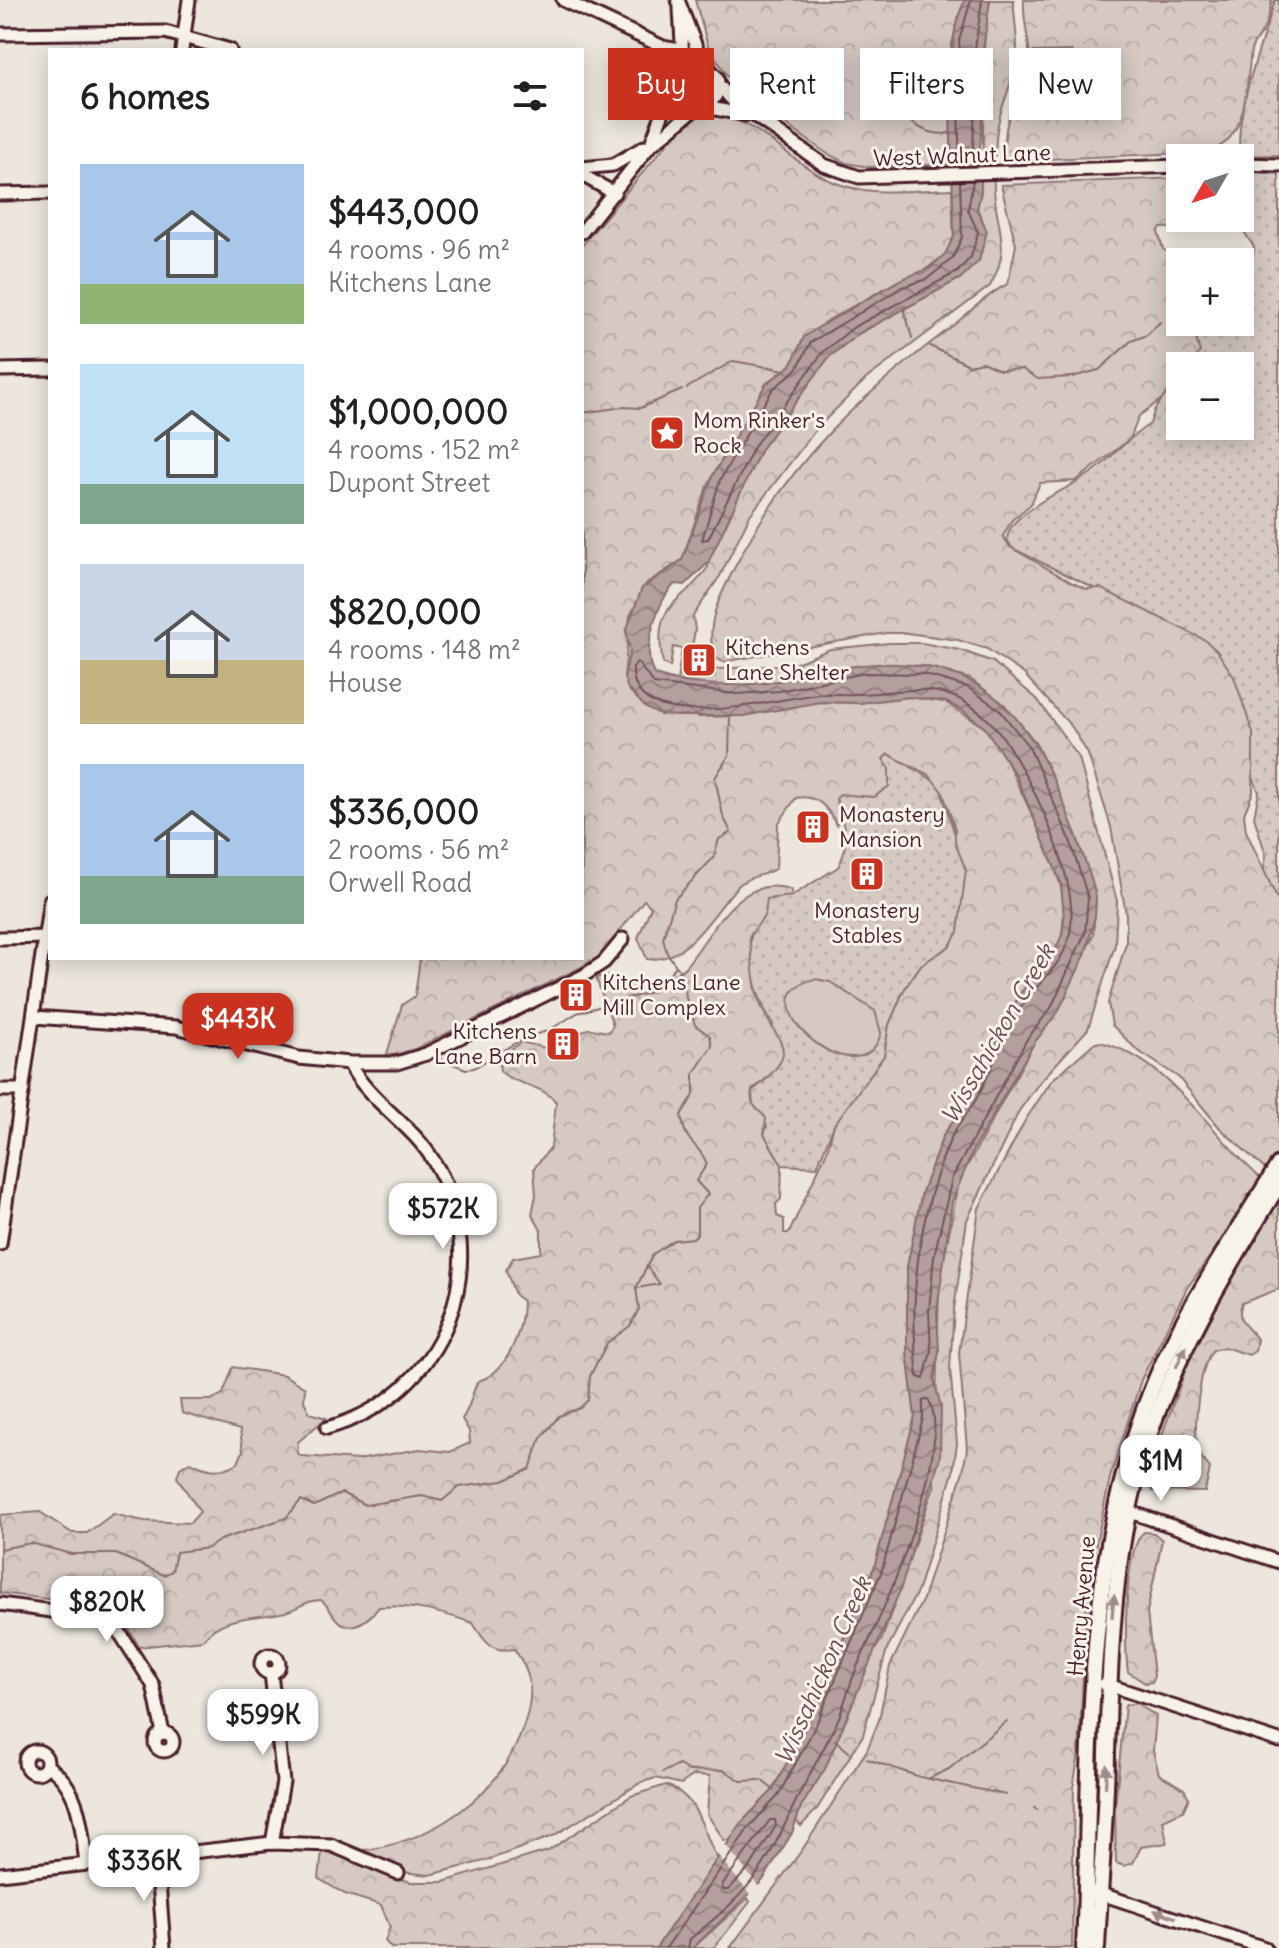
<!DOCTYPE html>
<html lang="en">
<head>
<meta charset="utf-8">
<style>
	body { margin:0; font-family:Delius,sans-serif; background:#f6f6f6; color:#202124; height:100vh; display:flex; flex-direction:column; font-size:30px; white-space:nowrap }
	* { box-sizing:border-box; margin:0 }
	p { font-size:26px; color:#757577 }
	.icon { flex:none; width:44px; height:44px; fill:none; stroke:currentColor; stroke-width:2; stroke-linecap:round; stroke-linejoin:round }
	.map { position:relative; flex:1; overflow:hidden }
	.drawer { position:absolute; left:48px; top:48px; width:536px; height:912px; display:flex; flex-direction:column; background:#fff; border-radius:0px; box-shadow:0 4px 20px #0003 }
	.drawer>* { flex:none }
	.guide { position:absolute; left:608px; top:48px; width:550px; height:72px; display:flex; gap:16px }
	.needle { width:52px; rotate:231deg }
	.controls { position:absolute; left:1166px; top:144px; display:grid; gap:16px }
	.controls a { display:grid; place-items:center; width:88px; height:88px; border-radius:0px; background:#fff; box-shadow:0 4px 20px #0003; font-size:40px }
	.price { position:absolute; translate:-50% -68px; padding:0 18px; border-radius:16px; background:#fff; color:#222; font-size:26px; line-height:52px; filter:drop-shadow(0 2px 4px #0008) }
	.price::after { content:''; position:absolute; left:50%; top:48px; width:24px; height:18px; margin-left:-12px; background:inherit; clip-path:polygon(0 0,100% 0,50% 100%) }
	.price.selected { background:#c8321e; color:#fff }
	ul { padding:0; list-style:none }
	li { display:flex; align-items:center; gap:24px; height:200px; padding:0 32px }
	li span { display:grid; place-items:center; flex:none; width:224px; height:160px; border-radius:0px; color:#555 }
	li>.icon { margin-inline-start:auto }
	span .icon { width:96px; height:96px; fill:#fffc; stroke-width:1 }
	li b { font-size:34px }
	h2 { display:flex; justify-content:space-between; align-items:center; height:96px; padding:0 32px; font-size:34px }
	.chip { padding:0 28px; border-radius:0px; background:#fff; box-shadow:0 4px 20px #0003; font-size:28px; line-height:72px }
	.chip.selected { background:#c8321e; color:#fff }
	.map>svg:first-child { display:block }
	.green { fill:url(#green-dots); stroke:#907476; stroke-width:2 }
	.forest { fill:url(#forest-crowns); stroke:#907476; stroke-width:2 }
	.pitch { fill:#d5c9c2; stroke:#907476; stroke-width:2 }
	.water { fill:url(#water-waves); stroke:#896c6f; stroke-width:2 }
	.pier { fill:#ece6dd }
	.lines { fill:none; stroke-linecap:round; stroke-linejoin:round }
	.shore { stroke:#745259; stroke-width:2 }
	.stream { stroke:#896c6f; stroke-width:2 }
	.minor-casing { stroke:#4a1f2b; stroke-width:17 }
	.major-casing { stroke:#4a1f2b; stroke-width:20 }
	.minor { stroke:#f7f3e8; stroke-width:11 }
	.major { stroke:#f7f3e8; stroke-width:14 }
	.oneway { fill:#a0898a }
	.labels { text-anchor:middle; stroke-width:6; stroke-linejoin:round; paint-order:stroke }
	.street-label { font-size:22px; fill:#4a1f2b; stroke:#f7f3e8 }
	.poi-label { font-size:22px; fill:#4a1f2b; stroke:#f7f3e8; text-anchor:start }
	.water-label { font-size:24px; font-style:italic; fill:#6f4c53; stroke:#f7f3e8 }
</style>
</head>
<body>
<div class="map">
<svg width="1279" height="1948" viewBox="0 0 1279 1948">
	<defs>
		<pattern id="green-dots" width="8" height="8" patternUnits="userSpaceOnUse" patternTransform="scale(2)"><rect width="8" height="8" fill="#d5c9c2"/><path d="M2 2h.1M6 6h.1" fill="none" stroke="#b8aca7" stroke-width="1.8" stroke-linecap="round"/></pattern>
		<pattern id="forest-crowns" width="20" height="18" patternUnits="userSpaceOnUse" patternTransform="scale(2)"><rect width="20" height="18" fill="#d5c9c2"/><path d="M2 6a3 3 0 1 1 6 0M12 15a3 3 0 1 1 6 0" fill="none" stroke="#b8aca7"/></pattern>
		<pattern id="water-waves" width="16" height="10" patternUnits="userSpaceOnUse" patternTransform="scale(2)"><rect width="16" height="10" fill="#b39f9d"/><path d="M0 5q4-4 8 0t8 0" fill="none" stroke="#948180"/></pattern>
	</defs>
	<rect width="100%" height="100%" fill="#ece6dd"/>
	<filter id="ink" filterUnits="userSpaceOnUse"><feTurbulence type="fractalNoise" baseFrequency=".0125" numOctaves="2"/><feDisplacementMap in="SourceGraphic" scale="16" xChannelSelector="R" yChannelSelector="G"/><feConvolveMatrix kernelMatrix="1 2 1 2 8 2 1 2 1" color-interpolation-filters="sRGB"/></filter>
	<g filter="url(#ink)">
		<g class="green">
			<path d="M1275,0H1279V155L1240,156C1234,111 1262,44 1275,0Z"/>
			<path d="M1255,172L1279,174V957L1262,881L1266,855L1254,817L1259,792L1248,765L1104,593L1012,548L1007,539C1008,532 1010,527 1015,522C1037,499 1068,490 1094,471C1114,456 1130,436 1150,424L1155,409L1180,373V426H1240V366H1186L1197,341L1193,322H1240V262H1198L1253,257L1254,247L1235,218H1240V198Z"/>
			<path d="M888,753L939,784L966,870L965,890L958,932L950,946L921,965L904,990L889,1025L884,1056L834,1125L817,1167L782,1165L764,1134L767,1126L761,1113L753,1106L752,1091L768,1078L773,1024C758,1004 735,935 762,920L767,899L793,895L838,867C851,846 843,820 836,798L840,794L874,797L889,786V768L883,759Z"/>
		</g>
		<g class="forest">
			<polygon points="695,0 965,0 951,47 956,93 950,108 952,164 869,167 846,163 826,153 737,90 708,46"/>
			<path d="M990,0H1014C1013,21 1020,42 1016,62C1011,90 997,112 996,140C995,157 993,174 994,190C997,231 1012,247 990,286L866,379L818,427L750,515L720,576L693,616L695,630L690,657L703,670L794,664L830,649L889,643H922L960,650L993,662L1037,699L1079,758L1117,901L1115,945L1088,1029L1039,1083L1019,1111L967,1220L954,1309L950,1368L957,1443L953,1472L918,1590L887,1649L863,1735L817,1809L801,1826L796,1821L801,1807L847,1718L867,1662L882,1639L934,1486L939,1285L959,1181L1034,1043L1058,1012L1093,935L1096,897L1076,834L1036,743L1004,704L970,679L924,666L863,665L778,683L714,686L677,681L682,649L673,647L670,667L663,663C651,600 681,607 708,567V556L761,449L829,357L858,334L961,278L984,224L977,209C990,142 976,67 990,0Z"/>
			<path d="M1024,0H1272C1270,9 1268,22 1263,30C1259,38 1253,42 1251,51C1246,84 1249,143 1206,152L1004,161C1003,141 1007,118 1015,99C1019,89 1027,80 1029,70C1033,49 1022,24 1024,0Z"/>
			<path d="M717,115C763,123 788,161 829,180C866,198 911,190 952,189L954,237L946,254L922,272L900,280L823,323L791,365L766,384L707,487L682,560L647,583L630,616L624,678L699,717L743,716L820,702L859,703L909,697L945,702L985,728L999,745L1053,859L1065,902L1062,935L1052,958L1021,993L1010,1011L971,1093L943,1136L922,1192L907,1267V1351L915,1417L874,1568L799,1740L772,1791L743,1821L730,1841L724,1840L707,1814L710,1776L694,1775L681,1784L656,1778L642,1782L553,1836L488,1860L430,1875L402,1872L355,1851C428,1845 501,1797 524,1725C534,1696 533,1674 514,1649C491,1653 484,1641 473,1623C443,1613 411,1604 379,1607C370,1618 354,1633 338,1621C332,1615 329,1606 321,1600C306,1600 299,1608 285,1612C257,1619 221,1614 203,1640L139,1647L113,1600L104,1594L71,1602L0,1593V1515L40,1512L72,1533H87L113,1514L144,1521L190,1523L200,1512L177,1477L180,1468L190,1462C208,1471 220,1473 238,1463L243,1451L240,1430L182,1413L180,1400H211L223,1394L233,1367L284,1375L305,1388L304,1401L310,1413L326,1418L298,1442L297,1453L302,1456L358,1460L419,1449L450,1452L470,1443L469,1431L462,1419C471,1407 471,1394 478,1381C508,1373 523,1329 523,1301L515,1295L506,1270L513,1258L541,1253V1230L532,1214L536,1195L534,1168L551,1147L556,1102C540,1083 517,1087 500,1071L499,1058L521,1042L562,1052C575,1048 576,1031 588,1029C593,1028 602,1032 609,1032L613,1025L596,978C617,971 630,987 650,992C655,988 659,982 664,979C670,974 680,973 685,967C713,934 738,873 790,889L793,896L767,899L765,915L749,937C753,958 752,978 758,998C774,1045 808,1048 752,1090C749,1105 757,1108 766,1118L764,1134L782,1165L781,1199L776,1204L777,1216L784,1219V1233H789L827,1151L834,1125L884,1056L889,1025L904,990L921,965L950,946L958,932L966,870L955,843V829L943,793L929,775L888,754L883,759L889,768V786L874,797L840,794L836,799L841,818L836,825C828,808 818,794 796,798L778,824L776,868C764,877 748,875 737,887C713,912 689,963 647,959L638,938L651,907L644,900L598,959L415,1049L386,1057L402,1005L415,996L420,958H582V245L680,128L698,116Z"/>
			<path d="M1180,178V218H1214L1192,227L1161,228L1158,232L1163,249L1184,262H1180V322H1191L1200,352L1190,366H1180V376L1163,398L1139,416L1130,439L1076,481L1040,483L1031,504L1012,520L1003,536L1010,547L1073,583L1086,589L1100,588L1205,640L1217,651L1234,677L1253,733V792L1244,814L1246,831L1279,903V1182L1220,1128L1178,1077L1137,1050L1112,1025L1108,1003L1126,943V914L1111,827L1088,754L1072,727L1024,674L987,649L958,640L907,633H886L723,662L713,656C706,620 720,596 736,565C789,461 858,398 950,328C968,314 987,294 1008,284L1016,245L1001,185Z"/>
			<path d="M1100,1042C1177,1061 1217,1149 1279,1193V1289L1242,1303C1235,1322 1248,1326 1257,1339L1255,1351L1249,1355L1224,1347L1213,1350C1199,1366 1192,1431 1199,1453C1201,1459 1206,1463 1210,1468L1205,1492L1152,1491L1147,1477L1190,1357L1246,1253L1223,1239L1218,1245L1187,1288L1141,1380L1110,1478L1088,1582L1079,1753L1074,1781L1072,1948H730L802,1850L867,1750L879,1720L890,1666L923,1599L963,1471L967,1449L959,1353L979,1208L1026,1119L1052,1080L1093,1044Z"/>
			<path d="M1144,1532L1154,1533L1162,1540L1147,1612L1154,1676L1152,1682L1145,1683L1128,1672C1124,1647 1124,1547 1144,1532Z"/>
			<polygon points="1136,1703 1156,1716 1153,1751 1159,1774 1184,1789 1189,1798 1183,1811 1163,1820 1167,1843 1141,1847 1133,1863 1124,1866 1116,1863 1115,1807 1125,1705"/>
			<path d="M666,1785C701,1798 701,1832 718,1859L656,1948H391L385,1941L390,1927L381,1905L345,1894L319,1879L322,1851L327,1849L410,1882H443L548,1851L631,1796Z"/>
			<polygon points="748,1898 750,1902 714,1948 693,1948"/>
		</g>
		<path class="pitch" d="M815,979L830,982L875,1011L881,1033C862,1104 736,997 815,979Z"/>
		<path class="water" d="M965,0H990L983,50L985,69L980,150L981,192L977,209L987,231L979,261L961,278L858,334L829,357L761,449L708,563L685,585L675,584C657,600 641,651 654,674C675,685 728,686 754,684C791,682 826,669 863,665C1015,651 1049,757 1091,878L1096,897L1095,916L1085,955L1058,1012L1034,1043L973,1150L952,1202L937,1311L939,1352L934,1379L941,1407L940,1457L901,1588L825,1769L801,1807L792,1833L763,1880L693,1948H656L743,1821L772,1791L808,1723L874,1568L915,1417L907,1351V1267L922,1192L943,1136L971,1093L1021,992L1052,958L1062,935L1064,919L1061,883L1016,776L985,728L962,710L946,702L909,697L859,703L820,702L743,716H678L660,715L646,708L628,689L624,678L630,650L626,631L642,588L682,560L713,475L766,384L791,365L804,337L814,330L900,280L930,268L945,254L954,236L950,108C959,67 944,43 965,0Z"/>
		<polygon class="pier" points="724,1843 760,1888 752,1897 717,1854"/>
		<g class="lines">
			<g class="shore">
				<polyline points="960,166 958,108 964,93 959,41 971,0"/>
				<polyline points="972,166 977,70 975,49 982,0"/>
				<polyline points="960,181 962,237 952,259 927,279 903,287 811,342 797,369 772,390 720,480 702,540 708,539 755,445 823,352 854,327 957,272 971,257 978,232 968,210 973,181"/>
				<path d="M637,662L654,684L737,694L779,691L864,673L923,674L967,687L999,709L1029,747L1069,837L1088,898L1085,933L1051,1008L1027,1039L952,1178L934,1256L929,1311L931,1351L924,1379L918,1377C908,1294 918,1217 950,1140C957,1124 971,1110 979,1094C992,1067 1004,1039 1018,1013C1033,984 1064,968 1070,933C1080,880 1035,787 1006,742C994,722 969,700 946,694C915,685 887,694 856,694C844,695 831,693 819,694C781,697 630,741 633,668Z"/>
				<polygon points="770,1820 775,1820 776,1826 750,1867 728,1890 723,1890 722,1885"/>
				<path d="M666,1948L750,1826L778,1796L815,1727L882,1570L911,1465L923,1418V1401L928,1399C956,1444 884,1612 861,1658C852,1676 847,1696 840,1715C827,1745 810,1772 796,1801C784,1825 775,1849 759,1871C742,1897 714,1919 690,1939L688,1948"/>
			</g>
			<g class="stream">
				<polyline points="981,49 992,50"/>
				<polyline points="1031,52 1072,51"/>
				<polyline points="883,114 892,118"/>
				<path d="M899,117H906C919,130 934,136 952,133"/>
				<polyline points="904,308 912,338"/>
				<polyline points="930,346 969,365 982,362 1000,370 1022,369 1038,379 1072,377 1099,370 1131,341 1147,335 1160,322"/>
				<polyline points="687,388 733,361 785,370"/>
				<polyline points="582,413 623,407 640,408 682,390"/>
				<polyline points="438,1058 466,1069 474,1068 525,1037 548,1031 577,1013 654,991 676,966"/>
				<polyline points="637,1288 660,1284 648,1268"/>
				<path d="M0,1549L31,1543L71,1554H116L164,1575L172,1571L176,1552L208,1548L220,1540L286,1518L301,1500L314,1506L342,1493L365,1505L422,1496L442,1501L459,1487L503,1481L530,1469L541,1438L559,1416L580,1408L588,1400L590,1376L607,1343L630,1326L639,1309L636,1288L653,1254L674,1240L693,1238L697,1234V1208L708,1194L696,1181L707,1164C698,1141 686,1147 681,1115L694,1095V1073L712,1046L710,1036L695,1025L686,998L684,977L667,953L663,938L675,899L714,857L719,839L731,832L723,816L715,778L729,755L730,716"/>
				<polyline points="835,1740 849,1752"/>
				<polyline points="867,1759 920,1777 1006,1795"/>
				<polyline points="663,1772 679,1765 689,1771 724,1770 741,1781 761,1780 774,1790"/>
				<polyline points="930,1778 949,1769 1007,1721"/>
				<polyline points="1034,1808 1038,1810"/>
			</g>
			<defs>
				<g id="minor">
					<polyline points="563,0 663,47 684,51"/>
					<polyline points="678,0 698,52 709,67"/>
					<polyline points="0,34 165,32 230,50"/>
					<polyline points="182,50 189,0"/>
					<polyline points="718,84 731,99 824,165 859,177 1180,166"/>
					<path d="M674,89L682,103C703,114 723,100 717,77L705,65L690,64L679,71"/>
					<polyline points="705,107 747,115"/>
					<polyline points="652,141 683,60 680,9"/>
					<polyline points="1240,164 1279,165"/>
					<polyline points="582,168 613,165 644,147"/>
					<polyline points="582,175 614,193"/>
					<polyline points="0,194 50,193"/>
					<polyline points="582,232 649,147 696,108"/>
					<polyline points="0,370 50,369"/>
					<polyline points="0,938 49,937"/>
					<polyline points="34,1017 176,1027 299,1058 349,1063 397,1063 426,1054 583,976 604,962 623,939"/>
					<polyline points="0,1090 23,1090"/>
					<polyline points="0,1244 50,900"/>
					<path d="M327,1428C445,1396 497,1264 433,1160C411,1123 368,1101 349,1063"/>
					<polyline points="1124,1510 1279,1562"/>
					<polyline points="0,1604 66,1613 98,1606 104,1608 153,1685 163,1733"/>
					<circle cx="270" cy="1664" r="9"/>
					<polyline points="271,1673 283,1782 272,1843"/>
					<polyline points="1105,1684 1279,1741"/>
					<circle cx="164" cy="1742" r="9"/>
					<circle cx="36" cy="1762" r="11"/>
					<path d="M47,1766C80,1785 82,1830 86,1864"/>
					<polyline points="157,1856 164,1948"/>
					<polyline points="0,1874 272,1843 331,1845 398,1873"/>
					<polyline points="1095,1892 1265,1948"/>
				</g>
				<g id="major">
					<path d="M1084,1948C1092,1762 1081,1567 1151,1391C1183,1310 1234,1238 1279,1164"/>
					<path d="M1097,1948C1100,1883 1106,1819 1107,1754C1110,1650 1113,1548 1145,1448C1175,1353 1227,1269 1279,1184"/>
				</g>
			</defs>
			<use href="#minor" class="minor-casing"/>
			<use href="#major" class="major-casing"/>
			<use href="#minor" class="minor"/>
			<use href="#major" class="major"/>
		</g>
		<defs><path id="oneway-solid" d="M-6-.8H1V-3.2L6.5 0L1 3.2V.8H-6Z" transform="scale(2)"/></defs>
		<g class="oneway">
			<use href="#oneway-solid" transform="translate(1181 1357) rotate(-65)"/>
			<use href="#oneway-solid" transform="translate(1113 1606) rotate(-85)"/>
			<use href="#oneway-solid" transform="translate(1106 1776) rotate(-88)"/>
			<use href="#oneway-solid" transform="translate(1165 1914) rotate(-161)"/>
		</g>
	</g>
	<defs>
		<symbol id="sight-square" viewBox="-11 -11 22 22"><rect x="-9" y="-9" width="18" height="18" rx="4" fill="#c8321e" stroke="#f7f3e8"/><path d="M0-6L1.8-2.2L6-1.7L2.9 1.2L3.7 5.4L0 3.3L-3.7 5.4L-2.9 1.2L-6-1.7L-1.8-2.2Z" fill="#fff"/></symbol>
		<symbol id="building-square" viewBox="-11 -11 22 22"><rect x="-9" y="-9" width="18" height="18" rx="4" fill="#c8321e" stroke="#f7f3e8"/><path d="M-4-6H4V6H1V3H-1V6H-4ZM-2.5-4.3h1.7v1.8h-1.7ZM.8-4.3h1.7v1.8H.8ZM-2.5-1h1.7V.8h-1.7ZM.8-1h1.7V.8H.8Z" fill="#fff"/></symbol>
	</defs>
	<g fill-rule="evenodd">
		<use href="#sight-square" x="647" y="413" width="40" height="40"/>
		<use href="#building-square" x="679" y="640" width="40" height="40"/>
		<use href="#building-square" x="793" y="807" width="40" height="40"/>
		<use href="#building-square" x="847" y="854" width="40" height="40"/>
		<use href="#building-square" x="556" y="975" width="40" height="40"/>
		<use href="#building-square" x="543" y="1024" width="40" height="40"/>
	</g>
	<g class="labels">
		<g class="street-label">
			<text transform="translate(962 155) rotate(-2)" y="8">West Walnut Lane</text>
			<text transform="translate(1081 1606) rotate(-85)" y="8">Henry Avenue</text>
		</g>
		<g class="poi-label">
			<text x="693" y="428">Mom Rinker's<tspan x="693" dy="25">Rock</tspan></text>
			<text x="725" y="655">Kitchens<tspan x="725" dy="25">Lane Shelter</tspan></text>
			<text x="839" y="822">Monastery<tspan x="839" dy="25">Mansion</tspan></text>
			<text x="867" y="918" text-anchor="middle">Monastery<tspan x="867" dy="25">Stables</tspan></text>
			<text x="602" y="990">Kitchens Lane<tspan x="602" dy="25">Mill Complex</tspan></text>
			<text x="537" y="1039" text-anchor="end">Kitchens<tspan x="537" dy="25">Lane Barn</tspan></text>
		</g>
		<g class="water-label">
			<text transform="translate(998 1034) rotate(-60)" y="8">Wissahickon Creek</text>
			<text transform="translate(823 1671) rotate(-66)" y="8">Wissahickon Creek</text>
		</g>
	</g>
</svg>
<div class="controls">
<a><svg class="needle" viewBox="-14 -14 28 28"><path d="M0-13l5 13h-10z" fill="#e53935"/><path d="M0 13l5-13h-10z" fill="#757577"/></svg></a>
<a>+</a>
<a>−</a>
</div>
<b class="price selected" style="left:238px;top:1061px">$443K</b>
<b class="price" style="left:443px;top:1251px">$572K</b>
<b class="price" style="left:1161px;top:1503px">$1M</b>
<b class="price" style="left:107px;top:1644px">$820K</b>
<b class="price" style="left:263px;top:1757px">$599K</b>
<b class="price" style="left:144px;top:1903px">$336K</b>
<div class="guide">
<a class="chip selected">Buy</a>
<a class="chip">Rent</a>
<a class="chip">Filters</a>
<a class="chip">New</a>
</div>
<section class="drawer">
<h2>6 homes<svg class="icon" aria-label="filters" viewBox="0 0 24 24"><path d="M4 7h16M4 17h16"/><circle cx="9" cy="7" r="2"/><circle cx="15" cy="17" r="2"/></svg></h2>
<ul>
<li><span style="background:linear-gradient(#a9c7e8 75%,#8fb573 0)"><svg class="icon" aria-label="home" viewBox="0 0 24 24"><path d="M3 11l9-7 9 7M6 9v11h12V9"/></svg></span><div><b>$443,000</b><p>4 rooms · 96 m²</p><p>Kitchens Lane</p></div></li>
<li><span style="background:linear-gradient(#bfe0f5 75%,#7fa58c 0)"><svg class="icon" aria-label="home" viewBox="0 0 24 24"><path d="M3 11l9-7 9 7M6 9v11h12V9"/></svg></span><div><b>$1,000,000</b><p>4 rooms · 152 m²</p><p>Dupont Street</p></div></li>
<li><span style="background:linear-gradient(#c9d6e8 60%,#c2b280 0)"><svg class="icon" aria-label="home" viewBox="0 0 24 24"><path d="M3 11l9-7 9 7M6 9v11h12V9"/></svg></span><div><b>$820,000</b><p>4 rooms · 148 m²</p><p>House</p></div></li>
<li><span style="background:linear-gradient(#a9c7e8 70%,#7fa58c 0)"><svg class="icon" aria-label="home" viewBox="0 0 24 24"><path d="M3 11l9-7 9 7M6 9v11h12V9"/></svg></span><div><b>$336,000</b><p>2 rooms · 56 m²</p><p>Orwell Road</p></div></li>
</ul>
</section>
</div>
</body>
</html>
